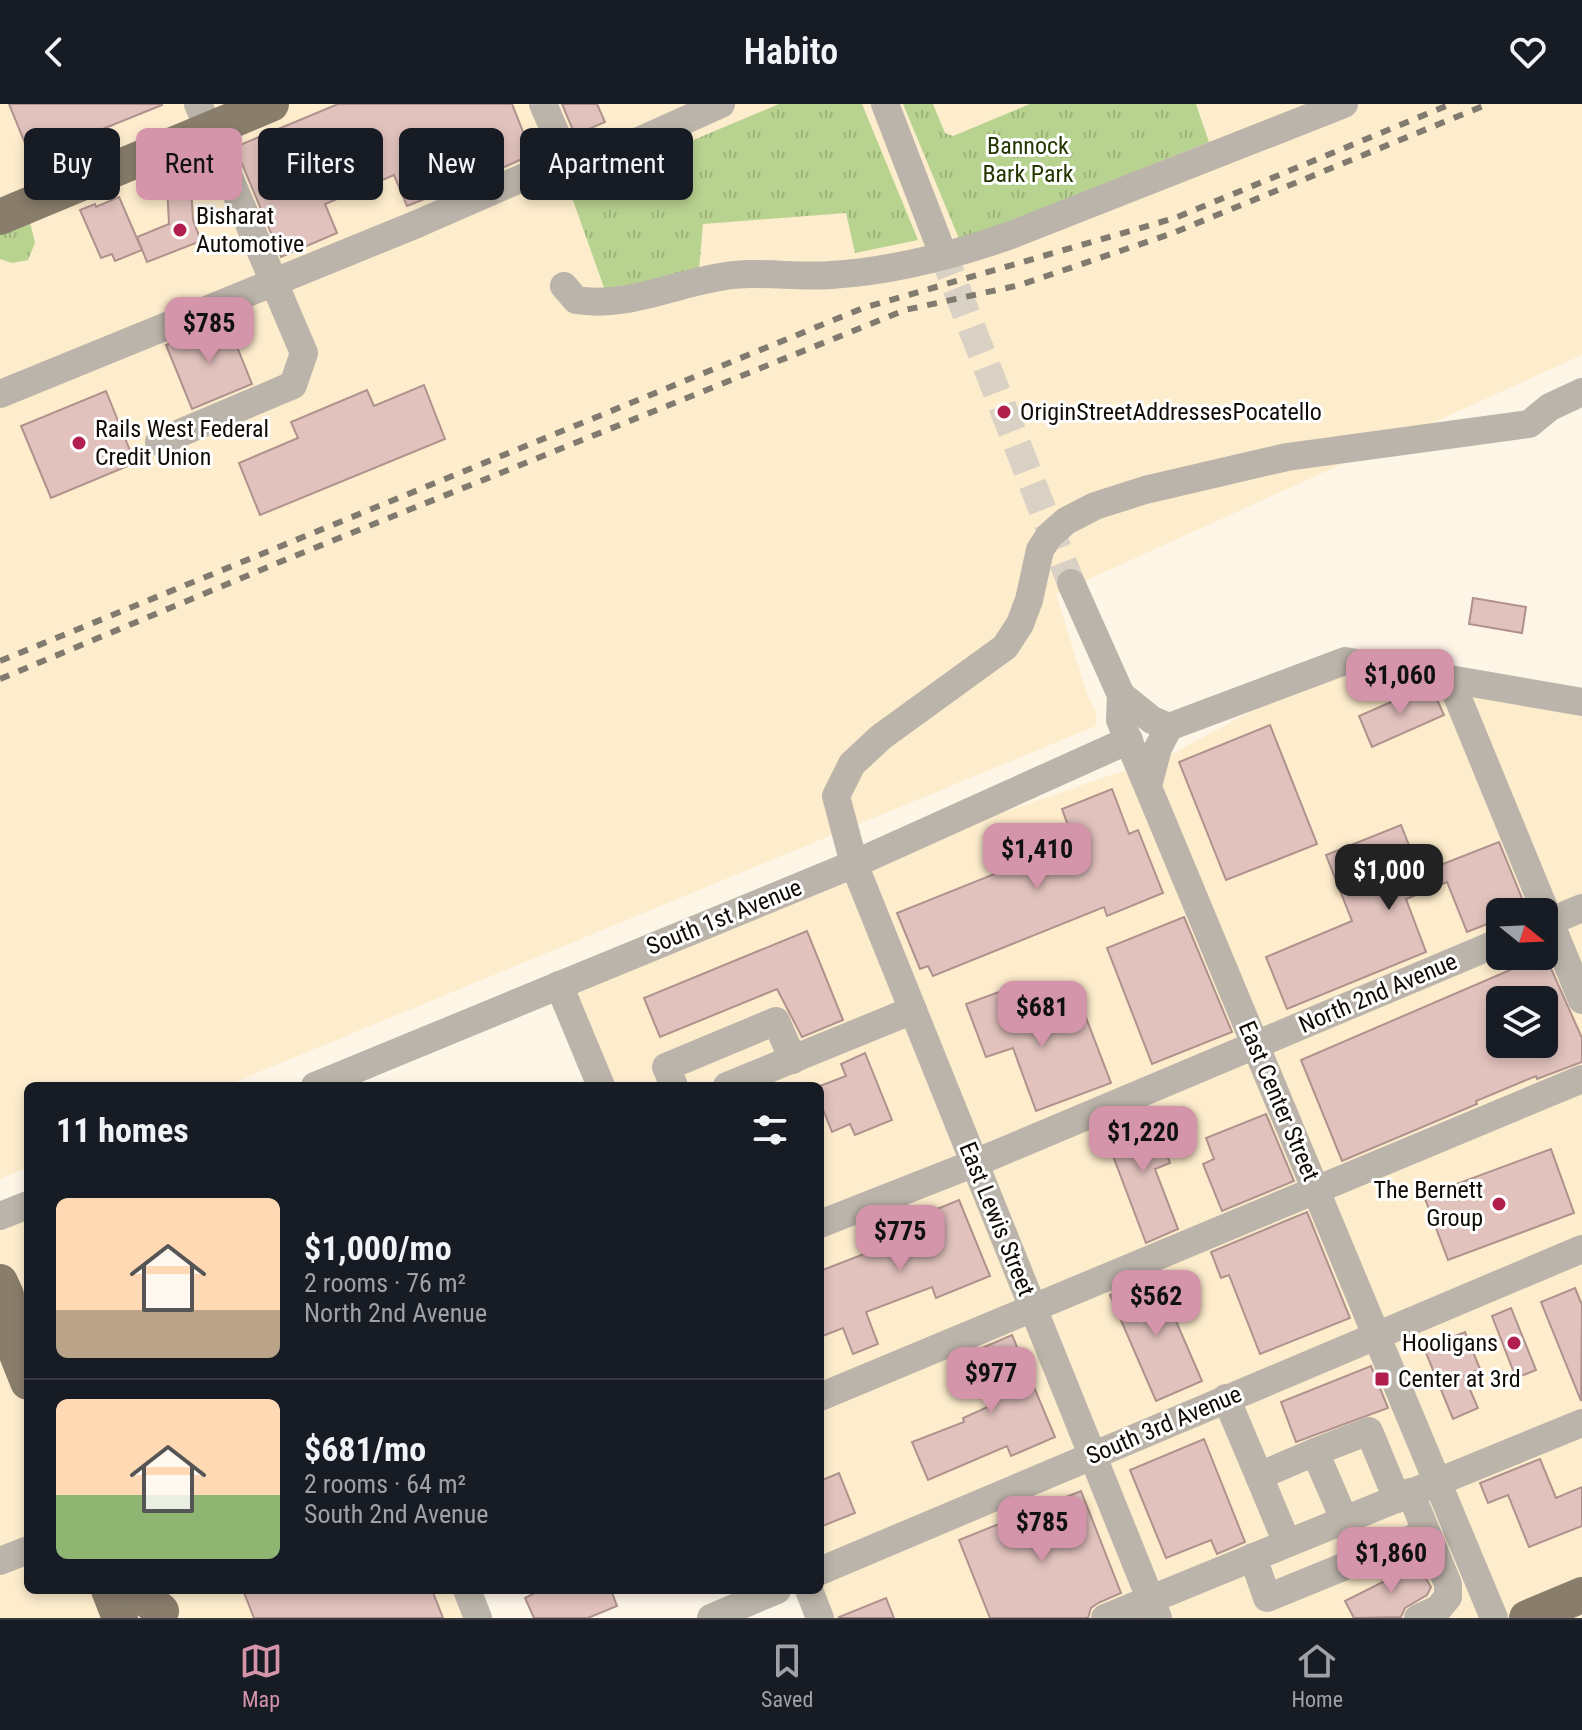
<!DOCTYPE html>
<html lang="en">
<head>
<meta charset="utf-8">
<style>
	body { margin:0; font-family:"Roboto Condensed",sans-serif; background:#242831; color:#f1f3f6; height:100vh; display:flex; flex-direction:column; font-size:30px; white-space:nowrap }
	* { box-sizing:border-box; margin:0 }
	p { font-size:26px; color:#9ea1a6 }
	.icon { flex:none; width:44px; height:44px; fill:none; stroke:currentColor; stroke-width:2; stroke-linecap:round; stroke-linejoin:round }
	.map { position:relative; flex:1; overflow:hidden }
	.drawer { position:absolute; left:24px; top:978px; width:800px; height:512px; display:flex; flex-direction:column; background:#171b24; border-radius:12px; box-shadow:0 4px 12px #0003 }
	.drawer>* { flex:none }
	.guide { position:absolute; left:24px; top:24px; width:800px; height:72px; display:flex; gap:16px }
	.needle { width:52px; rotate:108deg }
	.controls { position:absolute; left:1486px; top:794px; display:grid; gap:16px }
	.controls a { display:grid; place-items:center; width:72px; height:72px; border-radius:12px; background:#171b24; box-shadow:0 4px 12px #0003; font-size:40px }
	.price { position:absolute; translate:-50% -68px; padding:0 18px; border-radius:16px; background:#d494aa; color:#111; font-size:26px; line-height:52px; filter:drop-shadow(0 2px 4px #0008) }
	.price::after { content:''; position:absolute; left:50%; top:48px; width:24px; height:18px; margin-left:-12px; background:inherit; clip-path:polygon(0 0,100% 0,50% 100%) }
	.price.selected { background:#222; color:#fff }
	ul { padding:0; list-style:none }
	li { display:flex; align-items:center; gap:24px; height:200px; padding:0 32px }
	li+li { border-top:2px solid #363941 }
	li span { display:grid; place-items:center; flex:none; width:224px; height:160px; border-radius:12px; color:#555 }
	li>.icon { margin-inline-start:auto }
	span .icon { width:96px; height:96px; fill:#fffc; stroke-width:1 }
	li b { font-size:34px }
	h2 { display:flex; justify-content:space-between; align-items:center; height:96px; padding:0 32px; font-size:34px }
	.pill { padding:0 28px; border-radius:12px; background:#171b24; box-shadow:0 4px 12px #0003; font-size:28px; line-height:72px }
	.pill.selected { background:#d494aa; color:#111 }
	header { display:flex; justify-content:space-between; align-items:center; height:104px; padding:0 32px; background:#171b24; font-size:36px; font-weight:600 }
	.dock { display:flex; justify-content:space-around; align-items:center; height:112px; border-top:2px solid #363941; background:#171b24; font-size:22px; color:#9ea1a6 }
	.dock a { display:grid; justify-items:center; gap:4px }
	.dock .selected { color:#d494aa }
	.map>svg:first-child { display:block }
	.built { fill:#feedcd; fill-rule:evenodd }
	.park { fill:url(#park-tufts) }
	.building { fill:#e1c2bd; stroke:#b0928d; stroke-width:2; fill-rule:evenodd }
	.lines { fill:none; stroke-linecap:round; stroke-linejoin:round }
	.minor-tunnel { stroke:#d9d2c4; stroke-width:28; stroke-dasharray:28 14; stroke-linecap:butt }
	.minor { stroke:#bbb4aa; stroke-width:28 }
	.major { stroke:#897d6b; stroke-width:36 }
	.rail { stroke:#807a6f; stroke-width:6; stroke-dasharray:10 10; stroke-linecap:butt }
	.poi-dot { fill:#b01f4e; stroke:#fff; stroke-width:3 }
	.labels { text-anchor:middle; stroke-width:6; stroke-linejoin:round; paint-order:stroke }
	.park-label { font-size:24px; fill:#253700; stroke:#fff }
	.poi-label { font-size:24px; fill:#100b04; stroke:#fff; text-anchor:start }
	.street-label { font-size:24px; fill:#100b04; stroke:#fff }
</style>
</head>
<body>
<header><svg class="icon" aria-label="back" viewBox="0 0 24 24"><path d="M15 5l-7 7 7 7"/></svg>Habito<svg class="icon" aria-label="heart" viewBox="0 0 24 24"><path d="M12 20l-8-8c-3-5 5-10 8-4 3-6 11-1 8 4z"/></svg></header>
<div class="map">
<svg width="1582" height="1514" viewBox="0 0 1582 1514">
	<defs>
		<pattern id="park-tufts" width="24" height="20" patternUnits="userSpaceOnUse" patternTransform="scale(2)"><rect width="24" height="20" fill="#b8d290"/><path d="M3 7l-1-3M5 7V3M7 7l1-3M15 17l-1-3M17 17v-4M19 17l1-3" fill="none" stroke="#9db37b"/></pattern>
	</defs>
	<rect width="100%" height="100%" fill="#fdf5e6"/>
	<g class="built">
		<polygon points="0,0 1582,0 1582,251 1056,490 1087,590 1096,607 1096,622 225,982 28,982 28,1063 0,1075"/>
		<path d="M1345,557L1582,598V1514H821L820,982H601L559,881L854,760L1172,650ZM1500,808H1544V852H1500ZM1500,896H1544V940H1500Z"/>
		<polygon points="28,1099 28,1215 7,1193 28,1278 28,1486 109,1486 120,1514 0,1514 0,1111"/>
		<polygon points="151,1486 459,1486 464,1514 162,1514"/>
	</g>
	<g class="park">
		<polygon points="779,0 862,0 918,136 855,149 846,109 703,120 698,177 607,192 570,88"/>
		<polygon points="903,0 933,0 945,29 953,32 1030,0 1196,0 1209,38 960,137"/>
		<polygon points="30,118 35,139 28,156 12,159 0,155 0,126"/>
	</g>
	<g class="building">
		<polygon points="9,0 162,0 162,1 31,54"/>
		<polygon points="338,0 512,0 533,53 522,55 471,78 459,48 423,62 435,91 407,102 394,71 325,100 337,129 281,153 235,43"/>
		<polygon points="562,0 597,0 605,18 575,31"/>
		<polygon points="191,82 193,116 201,137 147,158 137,133 169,120 167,83"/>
		<polygon points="119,93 142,146 115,157 112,150 101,154 80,106 95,100 96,103"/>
		<polygon points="216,220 219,227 229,223 252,280 192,305 166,241"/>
		<polygon points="424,281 445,335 260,411 239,359 298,334 291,318 367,286 374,302"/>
		<polygon points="106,287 135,359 51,394 21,322"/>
		<polygon points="1473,494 1526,503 1522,529 1469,520"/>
		<polygon points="1407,591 1435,591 1444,611 1372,643 1359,612"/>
		<polygon points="1270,621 1317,740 1226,776 1179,658"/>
		<polygon points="1112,685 1129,730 1138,726 1163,789 1107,812 1104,803 933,872 928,862 920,865 897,809 1074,738 1062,705"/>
		<polygon points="1401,721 1420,769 1499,738 1526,804 1517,808 1500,808 1500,815 1467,828 1447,778 1406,795 1426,848 1287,905 1266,853 1352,817 1326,751"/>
		<polygon points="1184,813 1232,928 1152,960 1107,844"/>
		<polygon points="807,827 843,916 802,933 777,885 660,933 644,894"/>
		<path d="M1545,851L1582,934V958L1537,975L1536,972L1476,997L1477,1000L1342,1057L1301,956ZM1500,896H1544V940H1500Z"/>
		<polygon points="1007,885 1020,919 1054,907 1059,921 1085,911 1111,979 1036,1007 1013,944 986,953 966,900"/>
		<polygon points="865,949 892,1016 855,1031 850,1020 832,1028 820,998 820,982 846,972 841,960"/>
		<polygon points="1152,1010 1170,1059 1155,1065 1178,1125 1146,1139 1104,1028"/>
		<polygon points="1266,1010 1294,1077 1222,1107 1203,1060 1214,1055 1206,1034"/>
		<polygon points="1551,1045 1574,1109 1448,1156 1424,1092"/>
		<polygon points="959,1096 990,1172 936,1194 932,1183 866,1208 878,1240 853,1250 843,1224 820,1233 820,1167 911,1132 905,1118"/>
		<polygon points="1307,1108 1350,1214 1260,1250 1229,1171 1221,1174 1211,1148"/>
		<polygon points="1156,1171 1202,1277 1156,1297 1110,1191"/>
		<polygon points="1575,1184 1582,1201 1581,1297 1541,1198"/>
		<polygon points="1511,1204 1536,1266 1516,1274 1492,1212"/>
		<polygon points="1465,1228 1480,1265 1464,1272 1478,1304 1453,1315 1424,1244"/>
		<polygon points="1012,1231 1055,1333 1011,1352 1007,1342 928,1376 912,1338 964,1318 963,1314 990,1302 968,1250"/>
		<polygon points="1371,1262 1388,1304 1296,1338 1281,1298"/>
		<polygon points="1204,1335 1245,1438 1217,1450 1211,1436 1166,1454 1130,1366"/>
		<polygon points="1540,1355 1556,1394 1582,1383 1582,1422 1529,1443 1508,1391 1488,1399 1480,1379"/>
		<polygon points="839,1369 855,1409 820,1423 820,1377"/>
		<polygon points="1081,1387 1121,1489 1098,1499 1091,1504 1088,1514 990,1514 959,1436"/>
		<polygon points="1416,1458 1431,1483 1427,1491 1405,1504 1401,1513 1354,1514 1345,1497 1385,1477 1387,1472"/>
		<polygon points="243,1486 432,1486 443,1514 254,1514"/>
		<polygon points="541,1486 611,1486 617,1502 588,1514 534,1514 525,1494"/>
		<polygon points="886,1494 894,1514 840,1514 839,1513"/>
	</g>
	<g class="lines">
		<polyline class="minor-tunnel" points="941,145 1071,479"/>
		<g class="minor">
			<polyline points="543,0 572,67"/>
			<polyline points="885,0 941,145"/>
			<path d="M564,182L576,196C626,204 671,181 720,173C756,166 795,174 831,171C894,167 952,152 1011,131L1344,0"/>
			<polyline points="0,290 417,120 529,71 572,67 721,0"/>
			<polyline points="159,338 293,281 304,249 198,0"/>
			<polyline points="1071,479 1121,591 1120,616 1494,1514"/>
			<polyline points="1450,575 1582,896"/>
			<polyline points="1121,591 1152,616 1169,623 1345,557 1582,598"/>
			<polyline points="1148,682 1158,644 1169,623"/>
			<polyline points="1544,820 1582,804"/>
			<polyline points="559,881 601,982"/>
			<polyline points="315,982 854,760 1129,636"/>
			<polyline points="674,982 666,963 776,917 793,956"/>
			<polyline points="727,982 913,906"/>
			<polyline points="0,1112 28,1101"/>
			<polyline points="820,1120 975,1059 1500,838"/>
			<polyline points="820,1293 1582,975"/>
			<polyline points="1226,1294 1259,1372 1315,1348"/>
			<polyline points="1259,1372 1287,1439"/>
			<polyline points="1410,1388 1448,1480 1448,1493 1438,1505 1418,1514"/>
			<polyline points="1344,1415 1315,1348 1369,1327 1397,1395"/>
			<polyline points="1253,1453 1267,1494 1426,1429"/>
			<polyline points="0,1457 28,1446"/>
			<polyline points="820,1467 1582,1145"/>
			<polyline points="467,1486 478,1514"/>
			<polyline points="809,1486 820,1514"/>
			<polyline points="711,1514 777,1486"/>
			<polyline points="1105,1514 1582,1319"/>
			<polyline points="1158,1514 854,760 836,692 852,660 881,633 1005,543 1020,520 1029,496 1040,446 1049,432 1066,417 1095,402 1145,386 1287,353 1529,320 1550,303 1582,288"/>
		</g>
		<g class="major">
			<polyline points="0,113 271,0"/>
			<polyline points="0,1178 6,1191 9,1230 28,1278"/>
			<polyline points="109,1486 120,1514"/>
			<polyline points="135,1486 161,1507"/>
			<polyline points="1527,1514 1582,1491"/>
		</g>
		<g class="rail">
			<polyline points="0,557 863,204 1175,114 1451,0"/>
			<polyline points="0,575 292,453 905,206 1020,181 1173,129 1488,0"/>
		</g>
	</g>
	<g class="poi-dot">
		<circle cx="180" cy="126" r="8"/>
		<circle cx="1004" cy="308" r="8"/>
		<circle cx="79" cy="339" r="8"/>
		<circle cx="1499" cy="1100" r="8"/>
		<circle cx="1514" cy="1239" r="8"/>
		<rect x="1374" y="1267" width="16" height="16" rx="4"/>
	</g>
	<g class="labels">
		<g class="park-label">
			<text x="1028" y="50">Bannock<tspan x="1028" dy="28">Bark Park</tspan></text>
		</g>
		<g class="poi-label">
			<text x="196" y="120">Bisharat<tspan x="196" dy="28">Automotive</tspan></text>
			<text x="1020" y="316">OriginStreetAddressesPocatello</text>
			<text x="95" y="333">Rails West Federal<tspan x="95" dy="28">Credit Union</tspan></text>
			<text x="1483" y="1094" text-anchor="end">The Bernett<tspan x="1483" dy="28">Group</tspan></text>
			<text x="1498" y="1247" text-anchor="end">Hooligans</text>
			<text x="1398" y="1283">Center at 3rd</text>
		</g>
		<g class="street-label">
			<text transform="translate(724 813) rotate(-22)" y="8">South 1st Avenue</text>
			<text transform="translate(1378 889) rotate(-23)" y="8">North 2nd Avenue</text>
			<text transform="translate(1279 997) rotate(67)" y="8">East Center Street</text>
			<text transform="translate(997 1115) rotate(68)" y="8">East Lewis Street</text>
			<text transform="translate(1164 1321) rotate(-23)" y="8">South 3rd Avenue</text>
		</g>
	</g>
</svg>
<div class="controls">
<a><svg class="needle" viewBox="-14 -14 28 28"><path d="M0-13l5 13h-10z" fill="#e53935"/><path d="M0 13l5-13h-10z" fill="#9ea1a6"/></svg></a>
<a><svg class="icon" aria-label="layers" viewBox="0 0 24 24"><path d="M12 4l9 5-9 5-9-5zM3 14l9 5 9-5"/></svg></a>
</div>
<b class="price" style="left:209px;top:261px">$785</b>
<b class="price" style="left:1400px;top:613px">$1,060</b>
<b class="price" style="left:1037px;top:787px">$1,410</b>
<b class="price selected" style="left:1389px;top:808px">$1,000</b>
<b class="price" style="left:1042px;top:945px">$681</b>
<b class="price" style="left:1143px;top:1070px">$1,220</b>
<b class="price" style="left:900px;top:1169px">$775</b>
<b class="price" style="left:1156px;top:1234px">$562</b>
<b class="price" style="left:991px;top:1311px">$977</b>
<b class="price" style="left:1042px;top:1460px">$785</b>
<b class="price" style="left:1391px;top:1491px">$1,860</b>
<div class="guide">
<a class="pill">Buy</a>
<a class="pill selected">Rent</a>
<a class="pill">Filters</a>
<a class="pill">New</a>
<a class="pill">Apartment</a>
</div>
<section class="drawer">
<h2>11 homes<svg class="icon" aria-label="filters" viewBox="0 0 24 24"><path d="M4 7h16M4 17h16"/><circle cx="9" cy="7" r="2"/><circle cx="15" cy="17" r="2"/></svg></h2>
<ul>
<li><span style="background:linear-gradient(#ffd9b3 70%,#b9a48a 0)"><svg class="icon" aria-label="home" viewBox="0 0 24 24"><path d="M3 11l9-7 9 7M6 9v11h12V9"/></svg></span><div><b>$1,000/mo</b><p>2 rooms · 76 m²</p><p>North 2nd Avenue</p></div></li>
<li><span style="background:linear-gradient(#ffd9b3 60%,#8fb573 0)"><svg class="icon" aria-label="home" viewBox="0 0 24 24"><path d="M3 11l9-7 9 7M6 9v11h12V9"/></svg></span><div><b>$681/mo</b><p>2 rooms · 64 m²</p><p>South 2nd Avenue</p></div></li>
</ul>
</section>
</div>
<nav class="dock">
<a class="selected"><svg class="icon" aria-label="map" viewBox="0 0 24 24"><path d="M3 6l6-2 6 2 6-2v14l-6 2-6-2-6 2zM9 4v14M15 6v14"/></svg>Map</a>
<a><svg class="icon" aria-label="saved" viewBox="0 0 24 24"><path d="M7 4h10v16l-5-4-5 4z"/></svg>Saved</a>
<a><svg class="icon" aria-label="home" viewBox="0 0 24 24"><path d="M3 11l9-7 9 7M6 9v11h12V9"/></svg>Home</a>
</nav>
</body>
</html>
